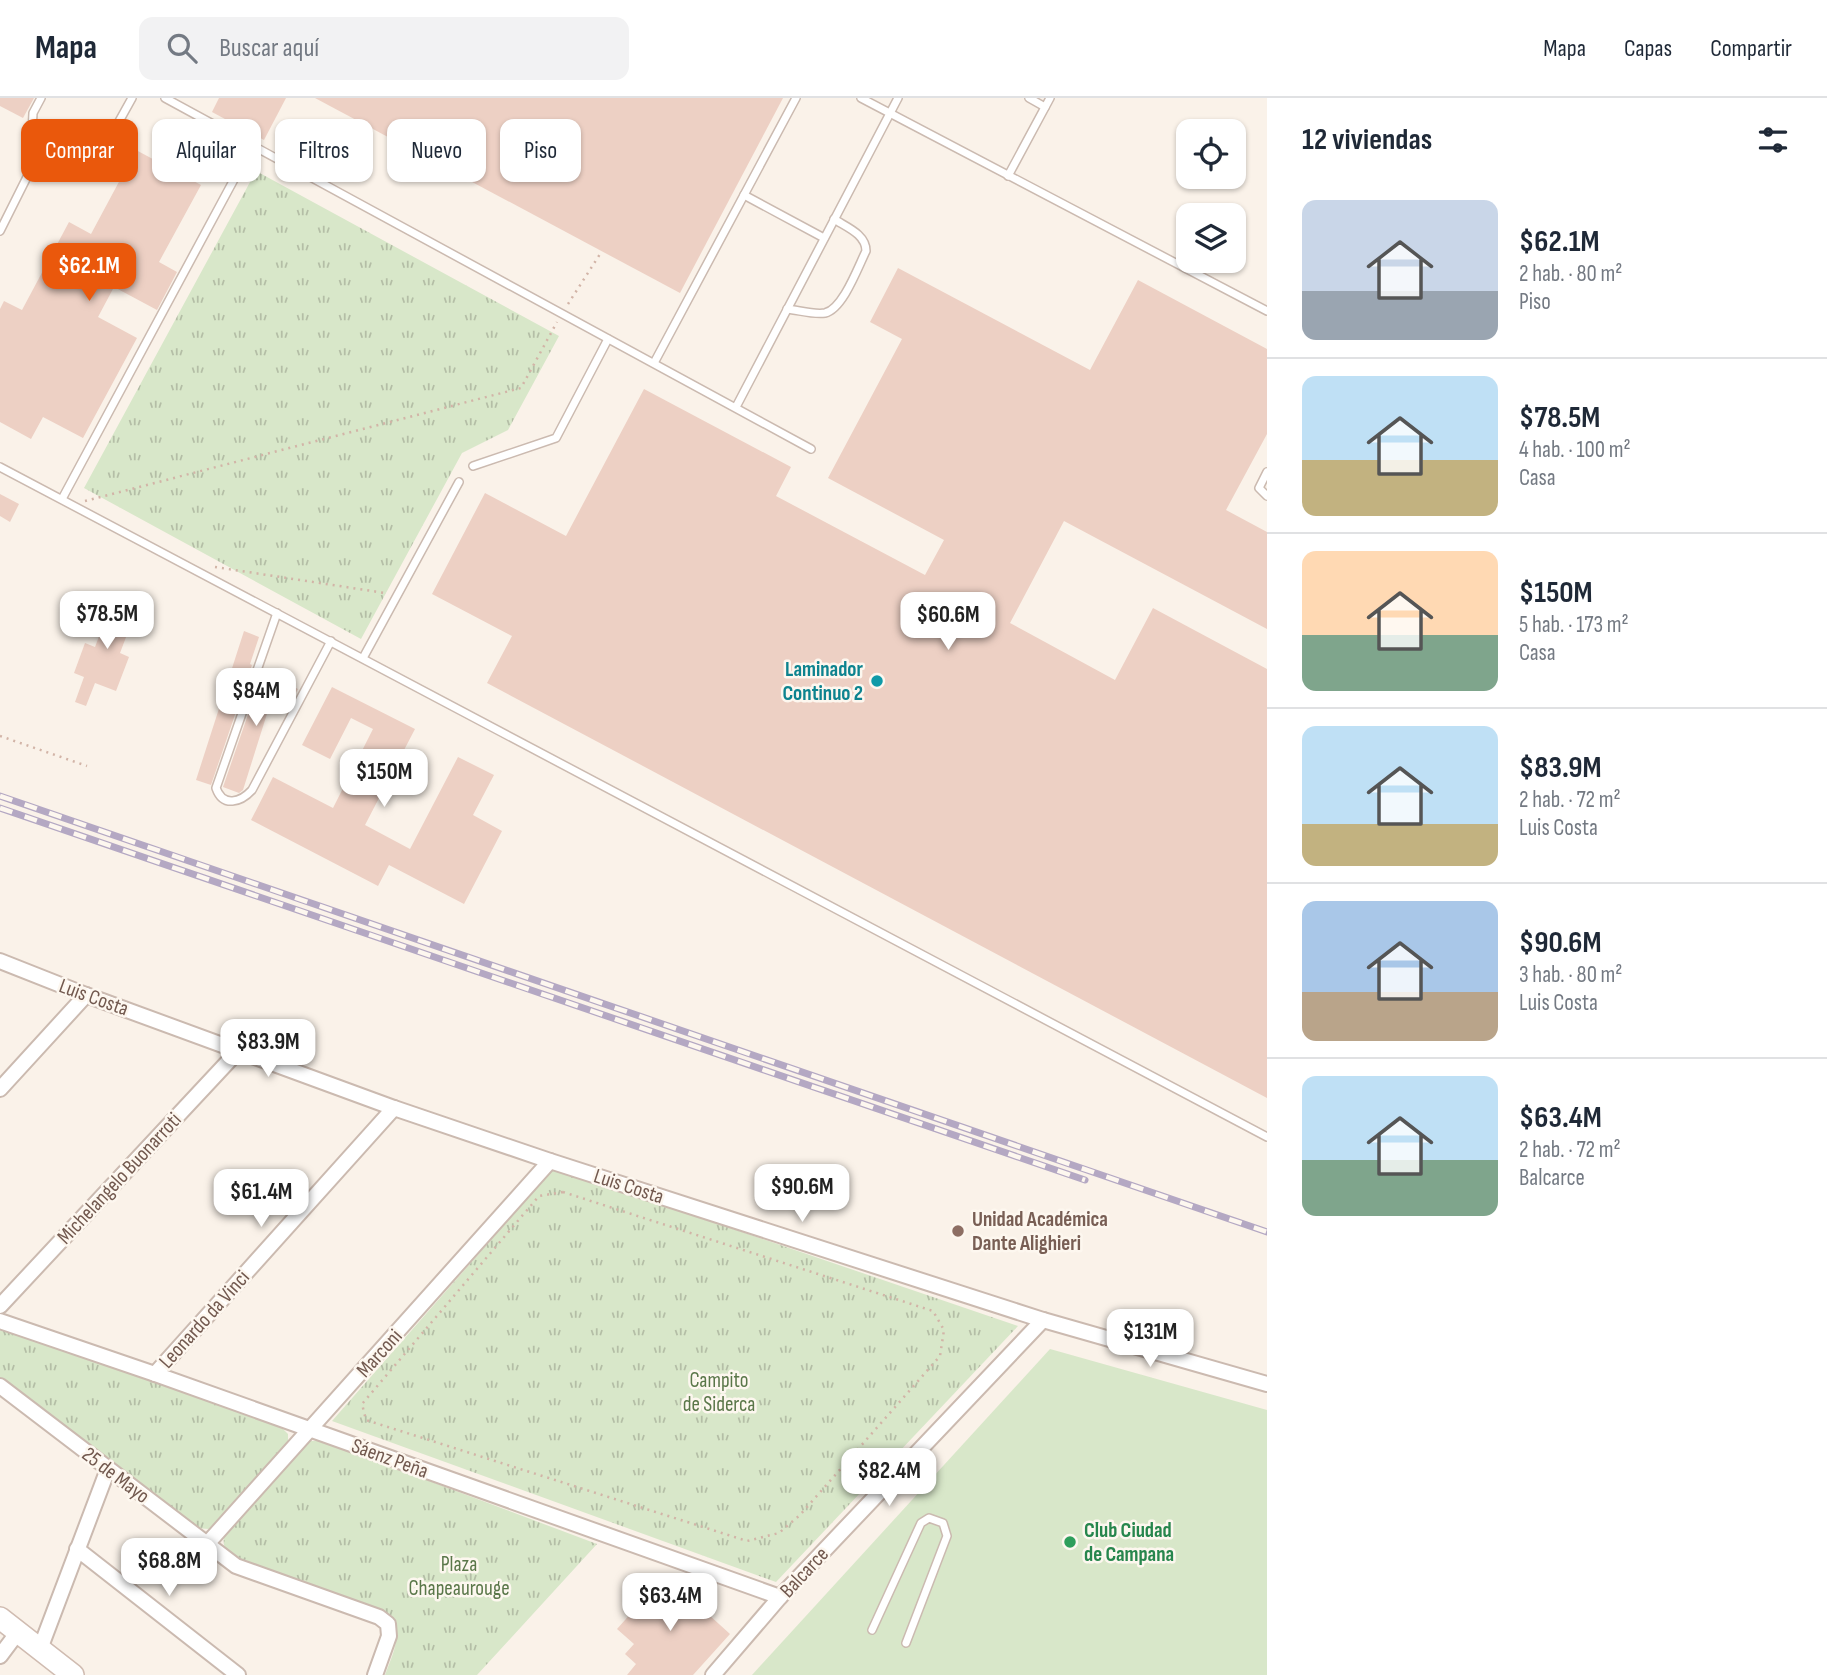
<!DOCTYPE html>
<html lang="es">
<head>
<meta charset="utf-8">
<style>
	body { margin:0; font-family:"Sofia Sans Condensed",sans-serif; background:#f2f2f3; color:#1f2937; height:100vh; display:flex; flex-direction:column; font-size:26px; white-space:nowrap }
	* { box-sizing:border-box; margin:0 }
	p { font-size:23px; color:#747a83 }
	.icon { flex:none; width:38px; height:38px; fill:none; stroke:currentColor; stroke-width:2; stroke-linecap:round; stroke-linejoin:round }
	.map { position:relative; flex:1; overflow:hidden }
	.panel { display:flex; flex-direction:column; background:#fff; width:560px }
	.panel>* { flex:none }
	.top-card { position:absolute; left:21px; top:21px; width:665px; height:63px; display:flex; gap:14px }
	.controls { position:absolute; left:1176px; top:21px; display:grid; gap:14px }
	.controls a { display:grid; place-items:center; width:70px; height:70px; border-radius:14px; background:#fff; box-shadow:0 2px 5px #0004; font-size:35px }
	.price { position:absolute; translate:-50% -60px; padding:0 16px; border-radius:14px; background:#fff; color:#222; font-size:23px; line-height:46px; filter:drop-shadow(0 2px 4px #0008) }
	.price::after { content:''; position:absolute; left:50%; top:42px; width:21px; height:16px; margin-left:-10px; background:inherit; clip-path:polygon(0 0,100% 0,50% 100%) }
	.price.active { background:#ea580c; color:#fff }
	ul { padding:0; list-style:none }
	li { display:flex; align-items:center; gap:21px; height:175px; padding:0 35px }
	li+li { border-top:2px solid #e0e1e3 }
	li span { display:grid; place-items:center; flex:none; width:196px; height:140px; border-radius:14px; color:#555 }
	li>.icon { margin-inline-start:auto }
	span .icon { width:84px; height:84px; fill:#fffc; stroke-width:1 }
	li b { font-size:30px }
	h2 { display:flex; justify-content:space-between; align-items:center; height:84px; padding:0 35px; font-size:30px }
	.tag { padding:0 24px; border-radius:14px; background:#fff; box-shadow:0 2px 5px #0004; font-size:24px; line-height:63px }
	.tag.active { background:#ea580c; color:#fff }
	header { display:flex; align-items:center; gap:42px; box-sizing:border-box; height:98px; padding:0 35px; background:#fff; border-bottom:2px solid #e0e1e3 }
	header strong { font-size:33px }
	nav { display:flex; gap:38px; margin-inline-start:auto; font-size:24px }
	.search { width:490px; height:63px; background:#f2f2f3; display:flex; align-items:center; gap:18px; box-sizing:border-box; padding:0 24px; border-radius:14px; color:#747a83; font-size:26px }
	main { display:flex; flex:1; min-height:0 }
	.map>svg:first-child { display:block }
	.park { fill:url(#park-tufts) }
	.pitch { fill:#d8e7c9 }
	.building { fill:#edd0c4 }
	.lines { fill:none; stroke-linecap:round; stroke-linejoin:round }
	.service-casing { stroke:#cbbab0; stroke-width:10 }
	.minor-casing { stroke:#cbbab0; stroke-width:18 }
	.secondary-casing { stroke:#d0bcb1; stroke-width:24 }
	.path { stroke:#d2b4a7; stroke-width:2.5; stroke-dasharray:2 5; stroke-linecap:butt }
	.service { stroke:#fff; stroke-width:7 }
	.minor { stroke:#fff; stroke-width:14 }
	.secondary { stroke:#fff; stroke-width:21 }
	.rail-casing { stroke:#b4a8c3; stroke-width:7 }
	.rail { stroke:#fdf7ef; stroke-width:4.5; stroke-dasharray:13; stroke-linecap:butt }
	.culture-dot { fill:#0f9aa8; stroke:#fdf7ef; stroke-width:2.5 }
	.education-dot { fill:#8d6e63; stroke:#fdf7ef; stroke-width:2.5 }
	.leisure-dot { fill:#2e9e5b; stroke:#fdf7ef; stroke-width:2.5 }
	.labels { text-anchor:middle; stroke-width:5; stroke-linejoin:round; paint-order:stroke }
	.culture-label { font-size:21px; font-weight:bold; fill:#0d838f; stroke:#fdf7ef; text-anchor:end }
	.street-label { font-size:21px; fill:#72594f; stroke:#fdf7ef }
	.education-label { font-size:21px; font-weight:bold; fill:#785e54; stroke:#fdf7ef; text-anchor:start }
	.park-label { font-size:21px; fill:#5a7749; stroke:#fdf7ef }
	.leisure-label { font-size:21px; font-weight:bold; fill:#27864d; stroke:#fdf7ef; text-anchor:start }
</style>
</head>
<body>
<header>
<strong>Mapa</strong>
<div class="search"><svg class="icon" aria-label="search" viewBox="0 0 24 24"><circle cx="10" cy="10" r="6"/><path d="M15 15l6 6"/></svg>Buscar aquí</div>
<nav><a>Mapa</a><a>Capas</a><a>Compartir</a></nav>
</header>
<main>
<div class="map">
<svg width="1267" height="1577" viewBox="0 0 1267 1577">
	<defs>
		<pattern id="park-tufts" width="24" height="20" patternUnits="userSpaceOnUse" patternTransform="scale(1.75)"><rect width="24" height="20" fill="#d8e7c9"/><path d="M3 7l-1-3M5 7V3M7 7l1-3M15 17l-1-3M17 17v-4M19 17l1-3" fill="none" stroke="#b4bea6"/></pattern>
	</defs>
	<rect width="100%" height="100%" fill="#faf2e9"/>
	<g class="park">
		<polygon points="256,73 559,238 508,332 462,355 361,541 84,390"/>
		<polygon points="554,1070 1018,1228 776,1484 332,1323"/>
		<polygon points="3,1229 280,1328 288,1336 288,1347 215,1427 209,1431 195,1430 0,1279 0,1230"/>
		<path d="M311,1343H323L597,1446L477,1577H385C392,1557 402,1541 392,1520L241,1464C229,1456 222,1453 224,1438L301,1347Z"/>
	</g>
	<polygon class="pitch" points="1050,1251 1267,1312 1267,1577 752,1577"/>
	<g class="building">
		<polygon points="0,0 34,0 23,20 0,8"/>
		<polygon points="219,0 286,0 264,42 212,14"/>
		<polygon points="315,0 783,0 680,195"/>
		<polygon points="136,52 201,87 159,164 177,174 157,212 114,189 98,219 137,240 83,340 43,319 31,341 0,324 0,211 4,203 22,212 69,124 91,136"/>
		<polygon points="898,170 1090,272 1138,182 1267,251 1267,336 1226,412 1267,434 1267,531 1064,423 1010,525 1115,582 1153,510 1267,571 1267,1000 487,585 512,538 432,496 485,395 566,438 644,291 791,369 776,398 925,477 944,442 828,380 902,241 870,224"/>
		<polygon points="0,396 19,406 10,424 0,418"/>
		<polygon points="115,496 139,505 120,555 129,559 116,593 95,585 86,608 75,604 84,579 74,575 85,545 95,549"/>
		<polygon points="244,533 259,539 250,566 252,567 211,687 196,682"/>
		<polygon points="263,573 298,591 288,609 272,600 243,692 239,695 223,689"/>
		<polygon points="332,589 415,631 365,727 410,751 458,659 494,677 473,717 502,733 464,806 389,767 378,788 251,722 273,679 333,710 373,631 351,620 330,661 302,647"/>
		<polygon points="665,1477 730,1536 693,1577 627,1577 636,1566 625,1556 634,1546 617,1531"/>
	</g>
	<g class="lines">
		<defs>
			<g id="service">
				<polyline points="165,0 811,351"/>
				<polyline points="861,0 1267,213"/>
				<polyline points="1029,0 1045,9"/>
				<polyline points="30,73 77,71 102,54 132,0"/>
				<polyline points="1008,78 1050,0"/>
				<polyline points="744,97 824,140"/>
				<polyline points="0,133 30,73 33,15 41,0"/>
				<path d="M787,211C798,212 814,217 825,215C843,211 858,169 866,153C866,136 846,129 834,121"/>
				<polyline points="654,265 796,0"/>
				<polyline points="736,309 898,0"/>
				<polyline points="473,368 556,340 608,241"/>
				<polyline points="0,369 1267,1039"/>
				<polyline points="1267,374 1259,390 1267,398"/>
				<polyline points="62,401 252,48"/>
				<path d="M277,515L216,690C223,710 241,704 252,692L331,543"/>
				<polyline points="363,560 459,384"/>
				<polyline points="872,1532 921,1425 929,1420 943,1425 947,1438 906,1545"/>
			</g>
			<g id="minor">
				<polyline points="0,863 86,897 394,1010 550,1063 1043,1222 1267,1286"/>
				<polyline points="0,991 86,897"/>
				<polyline points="0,1208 239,952"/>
				<polyline points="0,1223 155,1276 780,1499"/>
				<polyline points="155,1276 394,1010"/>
				<polyline points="0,1288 236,1468 379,1519 388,1526 389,1538 375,1577"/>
				<polyline points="207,1446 550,1063"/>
				<polyline points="77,1451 238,1577"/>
				<polyline points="40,1551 108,1371"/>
				<polyline points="0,1558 18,1534"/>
				<polyline points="713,1577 780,1499 1043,1222"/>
			</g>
			<polyline id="secondary" points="0,1520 73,1577"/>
		</defs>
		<use href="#service" class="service-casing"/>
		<use href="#minor" class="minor-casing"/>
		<use href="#secondary" class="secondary-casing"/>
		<g class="path">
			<polyline points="568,206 602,153"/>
			<polyline points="85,403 521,290 557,224"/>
			<polyline points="215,469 385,495"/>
			<polyline points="0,638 87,668"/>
			<polygon points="563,1094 933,1213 944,1232 940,1258 800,1417 779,1435 747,1443 366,1322 362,1306 539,1098"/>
		</g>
		<use href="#service" class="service"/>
		<use href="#minor" class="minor"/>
		<use href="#secondary" class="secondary"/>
		<defs>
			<g id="rail">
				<polyline points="0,698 1267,1134"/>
				<polyline points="0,710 1085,1082"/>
			</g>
		</defs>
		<use href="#rail" class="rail-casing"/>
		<use href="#rail" class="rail"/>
	</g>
	<circle class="culture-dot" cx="877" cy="583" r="7"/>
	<circle class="education-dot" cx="958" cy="1133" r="7"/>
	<circle class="leisure-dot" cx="1070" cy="1444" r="7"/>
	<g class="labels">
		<g class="culture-label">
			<text x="863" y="578">Laminador<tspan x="863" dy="24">Continuo 2</tspan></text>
		</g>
		<g class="street-label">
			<text transform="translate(94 899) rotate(20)" y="7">Luis Costa</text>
			<text transform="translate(119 1080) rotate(-47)" y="7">Michelangelo Buonarroti</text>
			<text transform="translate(629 1088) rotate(18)" y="7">Luis Costa</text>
			<text transform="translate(204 1221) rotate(-48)" y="7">Leonardo da Vinci</text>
			<text transform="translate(379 1255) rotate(-48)" y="7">Marconi</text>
			<text transform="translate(390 1360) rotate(20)" y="7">Sáenz Peña</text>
			<text transform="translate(116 1377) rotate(37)" y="7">25 de Mayo</text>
			<text transform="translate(804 1474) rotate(-47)" y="7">Balcarce</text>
		</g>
		<g class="education-label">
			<text x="972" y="1128">Unidad Académica<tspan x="972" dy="24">Dante Alighieri</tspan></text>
		</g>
		<g class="park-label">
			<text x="719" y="1289">Campito<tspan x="719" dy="24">de Siderca</tspan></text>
			<text x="459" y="1473">Plaza<tspan x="459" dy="24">Chapeaurouge</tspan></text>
		</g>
		<g class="leisure-label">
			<text x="1084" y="1439">Club Ciudad<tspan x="1084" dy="24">de Campana</tspan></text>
		</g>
	</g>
</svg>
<div class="controls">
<a><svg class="icon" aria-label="locate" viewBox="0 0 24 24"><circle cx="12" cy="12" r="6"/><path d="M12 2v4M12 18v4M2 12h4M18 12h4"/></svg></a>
<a><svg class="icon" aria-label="layers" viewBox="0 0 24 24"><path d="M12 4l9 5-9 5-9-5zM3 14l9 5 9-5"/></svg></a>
</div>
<b class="price active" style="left:89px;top:205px">$62.1M</b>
<b class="price" style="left:107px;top:553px">$78.5M</b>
<b class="price" style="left:948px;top:554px">$60.6M</b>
<b class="price" style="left:256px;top:630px">$84M</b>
<b class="price" style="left:384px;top:711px">$150M</b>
<b class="price" style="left:268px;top:981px">$83.9M</b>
<b class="price" style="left:802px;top:1126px">$90.6M</b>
<b class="price" style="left:261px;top:1131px">$61.4M</b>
<b class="price" style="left:1150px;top:1271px">$131M</b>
<b class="price" style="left:889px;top:1410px">$82.4M</b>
<b class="price" style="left:169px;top:1500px">$68.8M</b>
<b class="price" style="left:670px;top:1535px">$63.4M</b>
<div class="top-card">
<a class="tag active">Comprar</a>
<a class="tag">Alquilar</a>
<a class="tag">Filtros</a>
<a class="tag">Nuevo</a>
<a class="tag">Piso</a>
</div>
</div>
<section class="panel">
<h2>12 viviendas<svg class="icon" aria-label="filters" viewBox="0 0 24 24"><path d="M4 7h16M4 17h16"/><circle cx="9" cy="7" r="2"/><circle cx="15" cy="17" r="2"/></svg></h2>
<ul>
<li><span style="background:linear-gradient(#c9d6e8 65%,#9aa5b1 0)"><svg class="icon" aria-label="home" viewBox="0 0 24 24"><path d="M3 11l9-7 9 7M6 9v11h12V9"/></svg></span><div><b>$62.1M</b><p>2 hab. · 80 m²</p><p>Piso</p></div></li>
<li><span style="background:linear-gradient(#bfe0f5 60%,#c2b280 0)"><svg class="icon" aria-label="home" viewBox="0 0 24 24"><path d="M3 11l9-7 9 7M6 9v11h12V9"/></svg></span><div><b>$78.5M</b><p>4 hab. · 100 m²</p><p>Casa</p></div></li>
<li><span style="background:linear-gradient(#ffd9b3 60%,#7fa58c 0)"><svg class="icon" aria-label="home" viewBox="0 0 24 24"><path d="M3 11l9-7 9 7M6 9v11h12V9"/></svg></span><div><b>$150M</b><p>5 hab. · 173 m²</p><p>Casa</p></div></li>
<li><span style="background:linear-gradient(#bfe0f5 70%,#c2b280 0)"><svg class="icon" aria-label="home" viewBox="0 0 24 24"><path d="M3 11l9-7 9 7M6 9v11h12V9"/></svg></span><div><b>$83.9M</b><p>2 hab. · 72 m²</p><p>Luis Costa</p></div></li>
<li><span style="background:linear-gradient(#a9c7e8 65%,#b9a48a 0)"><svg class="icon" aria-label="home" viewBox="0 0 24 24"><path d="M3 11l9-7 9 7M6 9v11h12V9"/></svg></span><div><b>$90.6M</b><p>3 hab. · 80 m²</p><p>Luis Costa</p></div></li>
<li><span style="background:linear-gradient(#bfe0f5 60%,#7fa58c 0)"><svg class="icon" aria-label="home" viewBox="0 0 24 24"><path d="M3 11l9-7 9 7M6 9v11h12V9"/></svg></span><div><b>$63.4M</b><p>2 hab. · 72 m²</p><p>Balcarce</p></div></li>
</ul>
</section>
</main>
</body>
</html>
